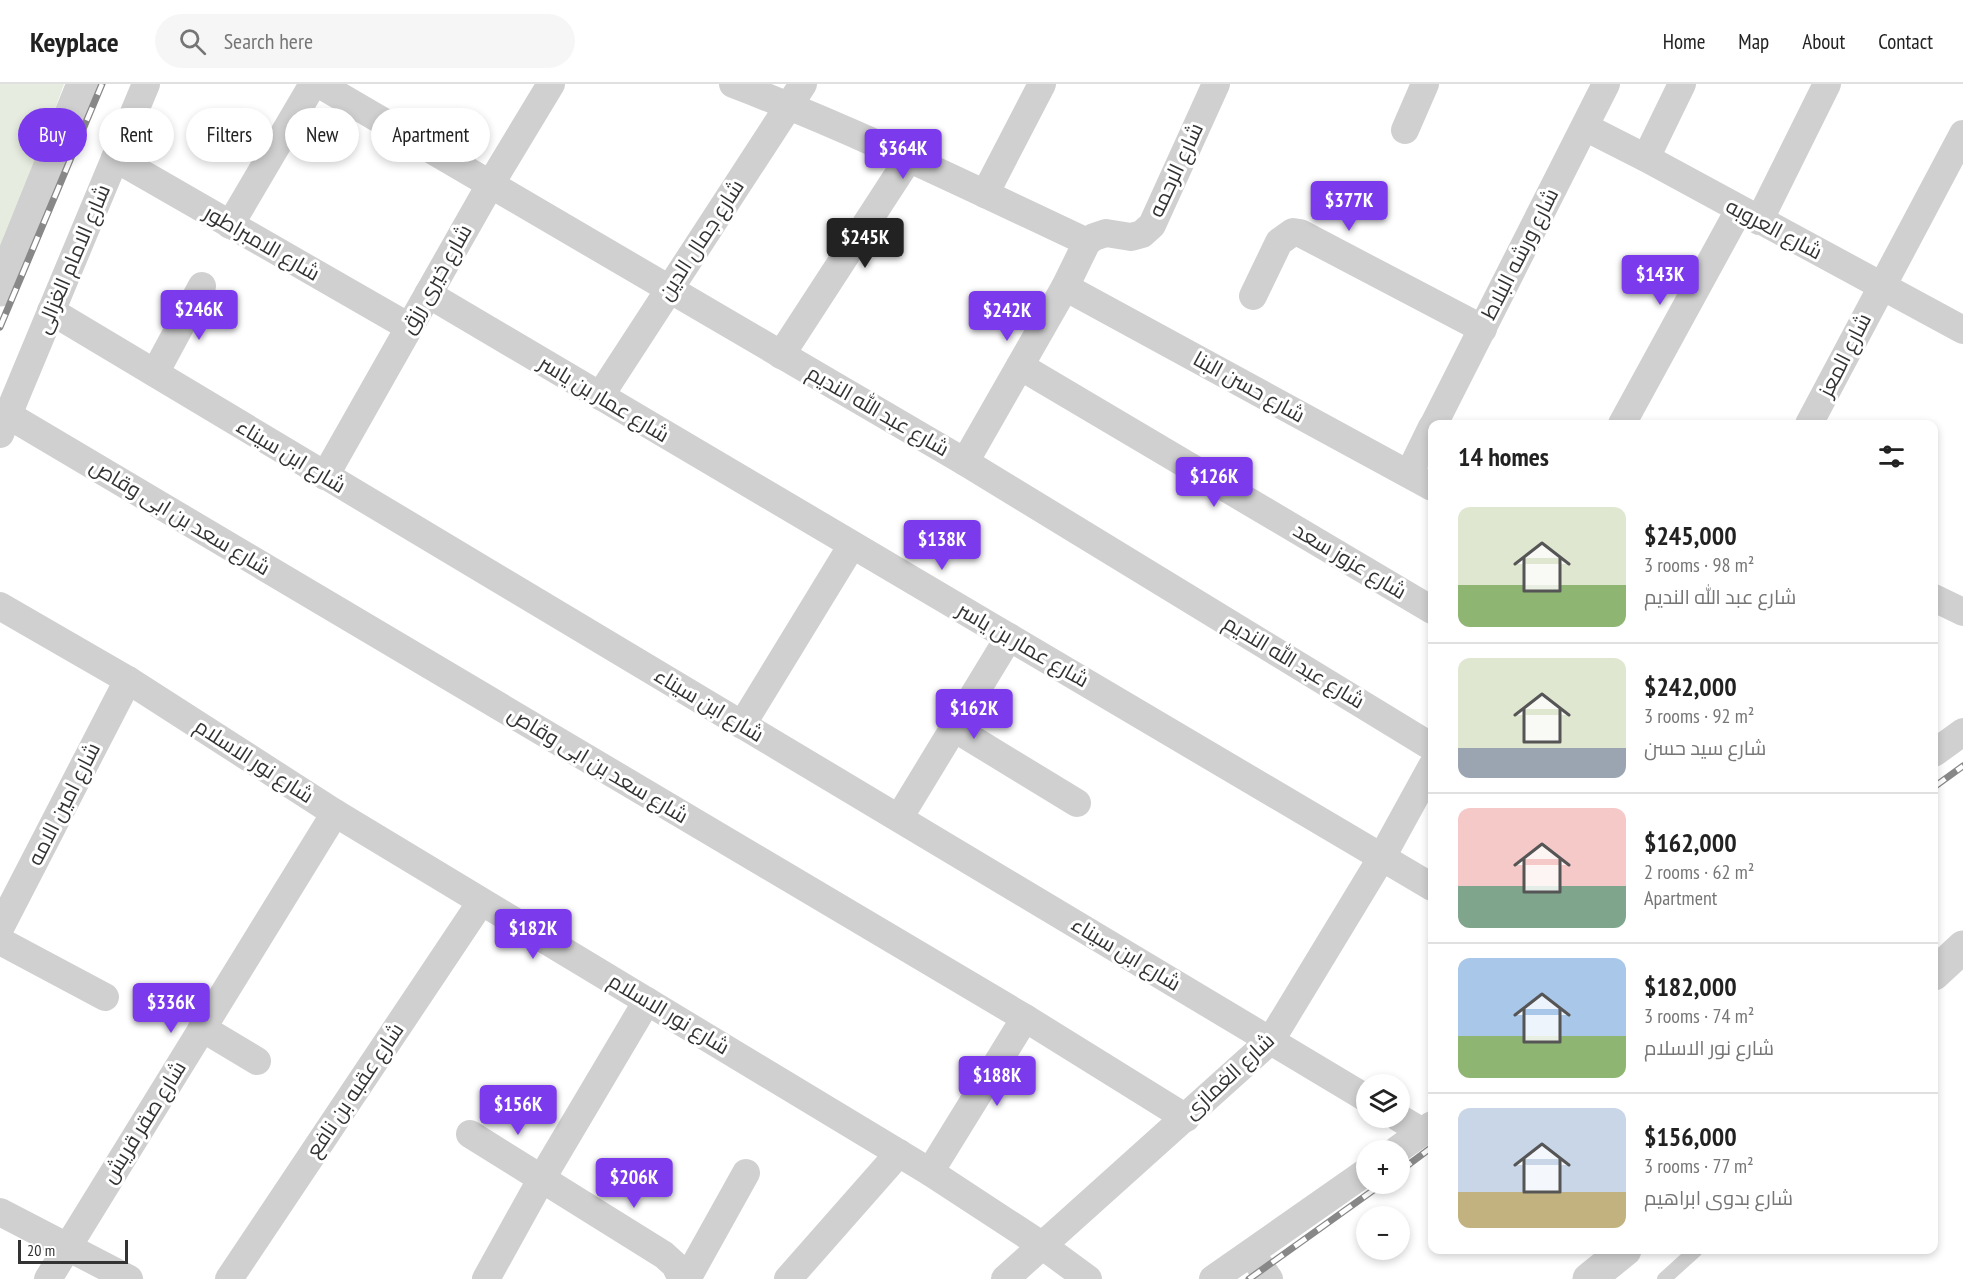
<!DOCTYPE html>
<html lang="en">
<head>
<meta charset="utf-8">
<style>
	body { margin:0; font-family:"PT Sans Narrow",Cairo,sans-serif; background:#f6f6f6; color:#222; height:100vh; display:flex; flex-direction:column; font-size:22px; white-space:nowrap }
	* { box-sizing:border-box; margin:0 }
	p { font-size:20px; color:#767676 }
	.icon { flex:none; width:33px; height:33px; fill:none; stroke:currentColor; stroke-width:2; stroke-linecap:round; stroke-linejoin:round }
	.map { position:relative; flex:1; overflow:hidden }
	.panel { position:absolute; left:1428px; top:336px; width:510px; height:834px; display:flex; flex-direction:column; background:#fff; border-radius:12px; box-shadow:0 3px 9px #0003 }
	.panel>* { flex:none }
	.hud { position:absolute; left:18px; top:24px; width:570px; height:54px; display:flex; gap:12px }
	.fabs { position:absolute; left:1356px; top:990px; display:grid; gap:12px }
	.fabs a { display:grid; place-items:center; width:54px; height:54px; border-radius:50%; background:#fff; box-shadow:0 3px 9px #0003; font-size:30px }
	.scale { position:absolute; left:18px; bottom:15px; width:110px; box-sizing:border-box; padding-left:6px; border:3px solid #333; border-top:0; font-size:16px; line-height:21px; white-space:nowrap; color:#333; -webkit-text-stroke:4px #fff; paint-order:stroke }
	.price { position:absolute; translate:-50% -51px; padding:0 14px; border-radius:6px; background:#7c3aed; color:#fff; font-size:20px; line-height:39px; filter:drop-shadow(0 2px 3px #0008) }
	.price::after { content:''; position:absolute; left:50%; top:36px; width:18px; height:14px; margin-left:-9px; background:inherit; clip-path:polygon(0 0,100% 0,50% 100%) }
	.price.selected { background:#222; color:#fff }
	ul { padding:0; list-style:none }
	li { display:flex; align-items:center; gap:18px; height:150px; padding:0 30px }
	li+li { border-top:2px solid #e0e0e0 }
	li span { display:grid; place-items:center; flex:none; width:168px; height:120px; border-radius:12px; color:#555 }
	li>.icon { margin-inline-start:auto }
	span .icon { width:72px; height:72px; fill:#fffc; stroke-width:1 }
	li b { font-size:26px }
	h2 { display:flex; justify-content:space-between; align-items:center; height:72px; padding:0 30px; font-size:26px }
	.tag { padding:0 21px; border-radius:27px; background:#fff; box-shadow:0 3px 9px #0003; font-size:21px; line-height:54px }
	.tag.selected { background:#7c3aed; color:#fff }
	header { display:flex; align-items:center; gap:36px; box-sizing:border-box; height:84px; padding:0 30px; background:#fff; border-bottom:2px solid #e0e0e0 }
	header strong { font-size:28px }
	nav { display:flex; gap:33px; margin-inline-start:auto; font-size:21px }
	.search { width:420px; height:54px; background:#f6f6f6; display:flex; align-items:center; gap:15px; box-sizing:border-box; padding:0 21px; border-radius:33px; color:#767676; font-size:22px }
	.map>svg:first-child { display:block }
	.green { fill:#e6ecdf }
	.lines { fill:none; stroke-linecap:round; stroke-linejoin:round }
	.service { stroke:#d0d0d0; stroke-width:14 }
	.minor { stroke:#d0d0d0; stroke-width:28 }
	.tertiary { stroke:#d0d0d0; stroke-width:33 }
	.rail-casing { stroke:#888; stroke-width:7 }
	.rail { stroke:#fff; stroke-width:4.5; stroke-dasharray:14; stroke-linecap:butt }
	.labels { text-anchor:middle; stroke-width:6; stroke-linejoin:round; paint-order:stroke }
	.street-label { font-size:21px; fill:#333; stroke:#fff }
</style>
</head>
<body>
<header>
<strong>Keyplace</strong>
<div class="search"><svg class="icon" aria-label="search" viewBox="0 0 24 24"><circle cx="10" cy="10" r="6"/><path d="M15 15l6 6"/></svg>Search here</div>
<nav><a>Home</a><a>Map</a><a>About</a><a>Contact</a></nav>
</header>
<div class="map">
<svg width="1963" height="1195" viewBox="0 0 1963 1195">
	<rect width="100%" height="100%" fill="#fff"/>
	<polygon class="green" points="0,0 64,0 0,179"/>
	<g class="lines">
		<polyline class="service" points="1664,1195 1696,1166"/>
		<g class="minor">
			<polyline points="319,0 965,378 1432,663"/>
			<path d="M733,0C854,46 970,103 1087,158"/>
			<polyline points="1585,43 1646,74 1963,246"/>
			<polyline points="1405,46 1425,0"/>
			<polyline points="115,74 409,243"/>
			<polyline points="1646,74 1682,0"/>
			<polyline points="985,110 1042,0"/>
			<polyline points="1759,137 1827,0"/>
			<polyline points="230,141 313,0"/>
			<polyline points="1065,203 1432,403"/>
			<polyline points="428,210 1432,803"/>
			<polyline points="1253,212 1279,158 1293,148 1300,149 1483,245"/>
			<polyline points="51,227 1366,1014"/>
			<polyline points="781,271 909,74"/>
			<polyline points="1020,282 1432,526"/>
			<polyline points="155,289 202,202"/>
			<polyline points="600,312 803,0"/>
			<polyline points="8,331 1025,934 1186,1034"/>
			<polyline points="1434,340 1606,0"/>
			<polyline points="1622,340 1739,126"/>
			<polyline points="1809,340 1963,50"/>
			<polyline points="0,350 146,0"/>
			<polyline points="965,378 1065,203 1087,158 1094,153 1106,149 1131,153 1142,150 1152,141 1216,0"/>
			<polyline points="1409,390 1432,343"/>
			<polyline points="325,392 490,101 551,0"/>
			<polyline points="1934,514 1963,528"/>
			<polyline points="0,522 128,596 335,729 930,1088 1043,1162 1088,1195"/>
			<polyline points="742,641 852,461"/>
			<polyline points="954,644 1077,719"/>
			<polyline points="1934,669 1963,648"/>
			<polyline points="899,734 1009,553"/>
			<polyline points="0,844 128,596"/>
			<polyline points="0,857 105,913"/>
			<polyline points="202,944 257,977"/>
			<polyline points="1399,1034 1423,1048"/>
			<polyline points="470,1050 664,1171 675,1181 682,1195"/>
			<polyline points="1397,1066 1432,1041"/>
			<polyline points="930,1088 1025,934"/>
			<polyline points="0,1128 129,1195"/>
			<polyline points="1251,1169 1269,1195"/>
			<polyline points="48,1195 335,729"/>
			<polyline points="229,1195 481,818"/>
			<polyline points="486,1195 542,1094 647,917"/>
			<polyline points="687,1195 746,1089"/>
			<polyline points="788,1195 899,1069"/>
			<polyline points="1005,1195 1271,956 1382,773 1432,682"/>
			<polyline points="1213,1195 1366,1088"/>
		</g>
		<g class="tertiary">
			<polyline points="0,206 83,0"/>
			<polyline points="1934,890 1963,863"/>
			<polyline points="1589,1195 1625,1166"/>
		</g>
		<defs>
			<g id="rail">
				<polyline points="0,243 102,0"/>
				<polyline points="1934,703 1963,682"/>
				<polyline points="1400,1087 1432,1063"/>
				<polyline points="1249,1195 1382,1100"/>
			</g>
		</defs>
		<use href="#rail" class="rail-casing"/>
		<use href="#rail" class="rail"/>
	</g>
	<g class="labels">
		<g class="street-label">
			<text transform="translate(1176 86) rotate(-65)" y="7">شارع الرحمه</text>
			<text transform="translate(1774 145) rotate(28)" y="7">شارع العروبه</text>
			<text transform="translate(701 156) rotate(-57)" y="7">شارع جمال الدين</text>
			<text transform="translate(262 159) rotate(30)" y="7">شارع الامبراطور</text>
			<text transform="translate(1520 170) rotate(-63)" y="7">شارع ورشه البلاط</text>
			<text transform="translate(73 175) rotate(-67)" y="7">شارع الامام الغزالى</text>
			<text transform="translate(436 195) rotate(-60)" y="7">شارع خيرى رزق</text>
			<text transform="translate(1845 271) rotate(-63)" y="7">شارع المعز</text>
			<text transform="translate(1249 303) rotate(29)" y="7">شارع حسن البنا</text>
			<text transform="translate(604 315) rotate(31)" y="7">شارع عمار بن ياسر</text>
			<text transform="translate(878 327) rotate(30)" y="7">شارع عبد الله النديم</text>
			<text transform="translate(291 372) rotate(31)" y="7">شارع ابن سيناء</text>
			<text transform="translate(180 433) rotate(31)" y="7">شارع سعد بن ابى وقاص</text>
			<text transform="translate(1350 477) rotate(31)" y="7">شارع عزوز سعد</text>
			<text transform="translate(1023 561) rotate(30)" y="7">شارع عمار بن ياسر</text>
			<text transform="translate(1294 578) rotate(31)" y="7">شارع عبد الله النديم</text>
			<text transform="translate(709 621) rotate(31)" y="7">شارع ابن سيناء</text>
			<text transform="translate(254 677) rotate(33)" y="7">شارع نور الاسلام</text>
			<text transform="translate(598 681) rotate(31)" y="7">شارع سعد بن ابى وقاص</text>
			<text transform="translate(64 720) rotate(-63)" y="7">شارع امين الامه</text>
			<text transform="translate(1126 870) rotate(31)" y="7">شارع ابن سيناء</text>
			<text transform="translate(669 930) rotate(31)" y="7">شارع نور الاسلام</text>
			<text transform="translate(1229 992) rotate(-43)" y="7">شارع الغمازى</text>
			<text transform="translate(355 1006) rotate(-56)" y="7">شارع عقبه بن نافع</text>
			<text transform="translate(144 1038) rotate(-58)" y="7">شارع صقر قريش</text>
		</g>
	</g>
</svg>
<div class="fabs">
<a><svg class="icon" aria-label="layers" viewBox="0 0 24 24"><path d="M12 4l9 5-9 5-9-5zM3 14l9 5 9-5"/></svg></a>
<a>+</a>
<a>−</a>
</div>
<div class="scale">20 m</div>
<b class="price" style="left:903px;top:96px">$364K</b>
<b class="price" style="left:1349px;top:148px">$377K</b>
<b class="price selected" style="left:865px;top:185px">$245K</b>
<b class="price" style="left:1660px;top:222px">$143K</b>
<b class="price" style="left:199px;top:257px">$246K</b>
<b class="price" style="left:1007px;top:258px">$242K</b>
<b class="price" style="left:1214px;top:424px">$126K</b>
<b class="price" style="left:942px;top:487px">$138K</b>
<b class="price" style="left:974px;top:656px">$162K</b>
<b class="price" style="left:533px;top:876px">$182K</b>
<b class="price" style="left:171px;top:950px">$336K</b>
<b class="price" style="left:997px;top:1023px">$188K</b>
<b class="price" style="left:518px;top:1052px">$156K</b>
<b class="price" style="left:634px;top:1125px">$206K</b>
<div class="hud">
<a class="tag selected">Buy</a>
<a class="tag">Rent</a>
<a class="tag">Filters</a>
<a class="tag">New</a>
<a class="tag">Apartment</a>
</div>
<section class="panel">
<h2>14 homes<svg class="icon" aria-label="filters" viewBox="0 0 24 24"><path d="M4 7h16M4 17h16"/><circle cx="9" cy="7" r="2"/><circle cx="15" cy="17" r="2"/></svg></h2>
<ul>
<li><span style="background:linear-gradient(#dfe7d0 65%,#8fb573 0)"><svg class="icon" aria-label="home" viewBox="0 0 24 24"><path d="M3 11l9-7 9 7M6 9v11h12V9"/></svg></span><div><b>$245,000</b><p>3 rooms · 98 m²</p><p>شارع عبد الله النديم</p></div></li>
<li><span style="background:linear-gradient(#dfe7d0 75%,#9aa5b1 0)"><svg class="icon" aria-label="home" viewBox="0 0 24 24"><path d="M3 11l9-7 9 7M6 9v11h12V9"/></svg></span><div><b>$242,000</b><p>3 rooms · 92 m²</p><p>شارع سيد حسن</p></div></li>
<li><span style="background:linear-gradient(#f6c9c9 65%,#7fa58c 0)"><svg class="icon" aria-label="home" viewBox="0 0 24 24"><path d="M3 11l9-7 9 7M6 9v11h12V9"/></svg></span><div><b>$162,000</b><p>2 rooms · 62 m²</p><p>Apartment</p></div></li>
<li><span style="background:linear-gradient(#a9c7e8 65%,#8fb573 0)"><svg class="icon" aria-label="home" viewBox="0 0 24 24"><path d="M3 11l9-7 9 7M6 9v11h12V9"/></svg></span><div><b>$182,000</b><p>3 rooms · 74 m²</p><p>شارع نور الاسلام</p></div></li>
<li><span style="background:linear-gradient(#c9d6e8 70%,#c2b280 0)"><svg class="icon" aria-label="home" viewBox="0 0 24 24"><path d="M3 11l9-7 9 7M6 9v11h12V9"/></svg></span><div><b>$156,000</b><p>3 rooms · 77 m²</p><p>شارع بدوى ابراهيم</p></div></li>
</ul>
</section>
</div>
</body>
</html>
